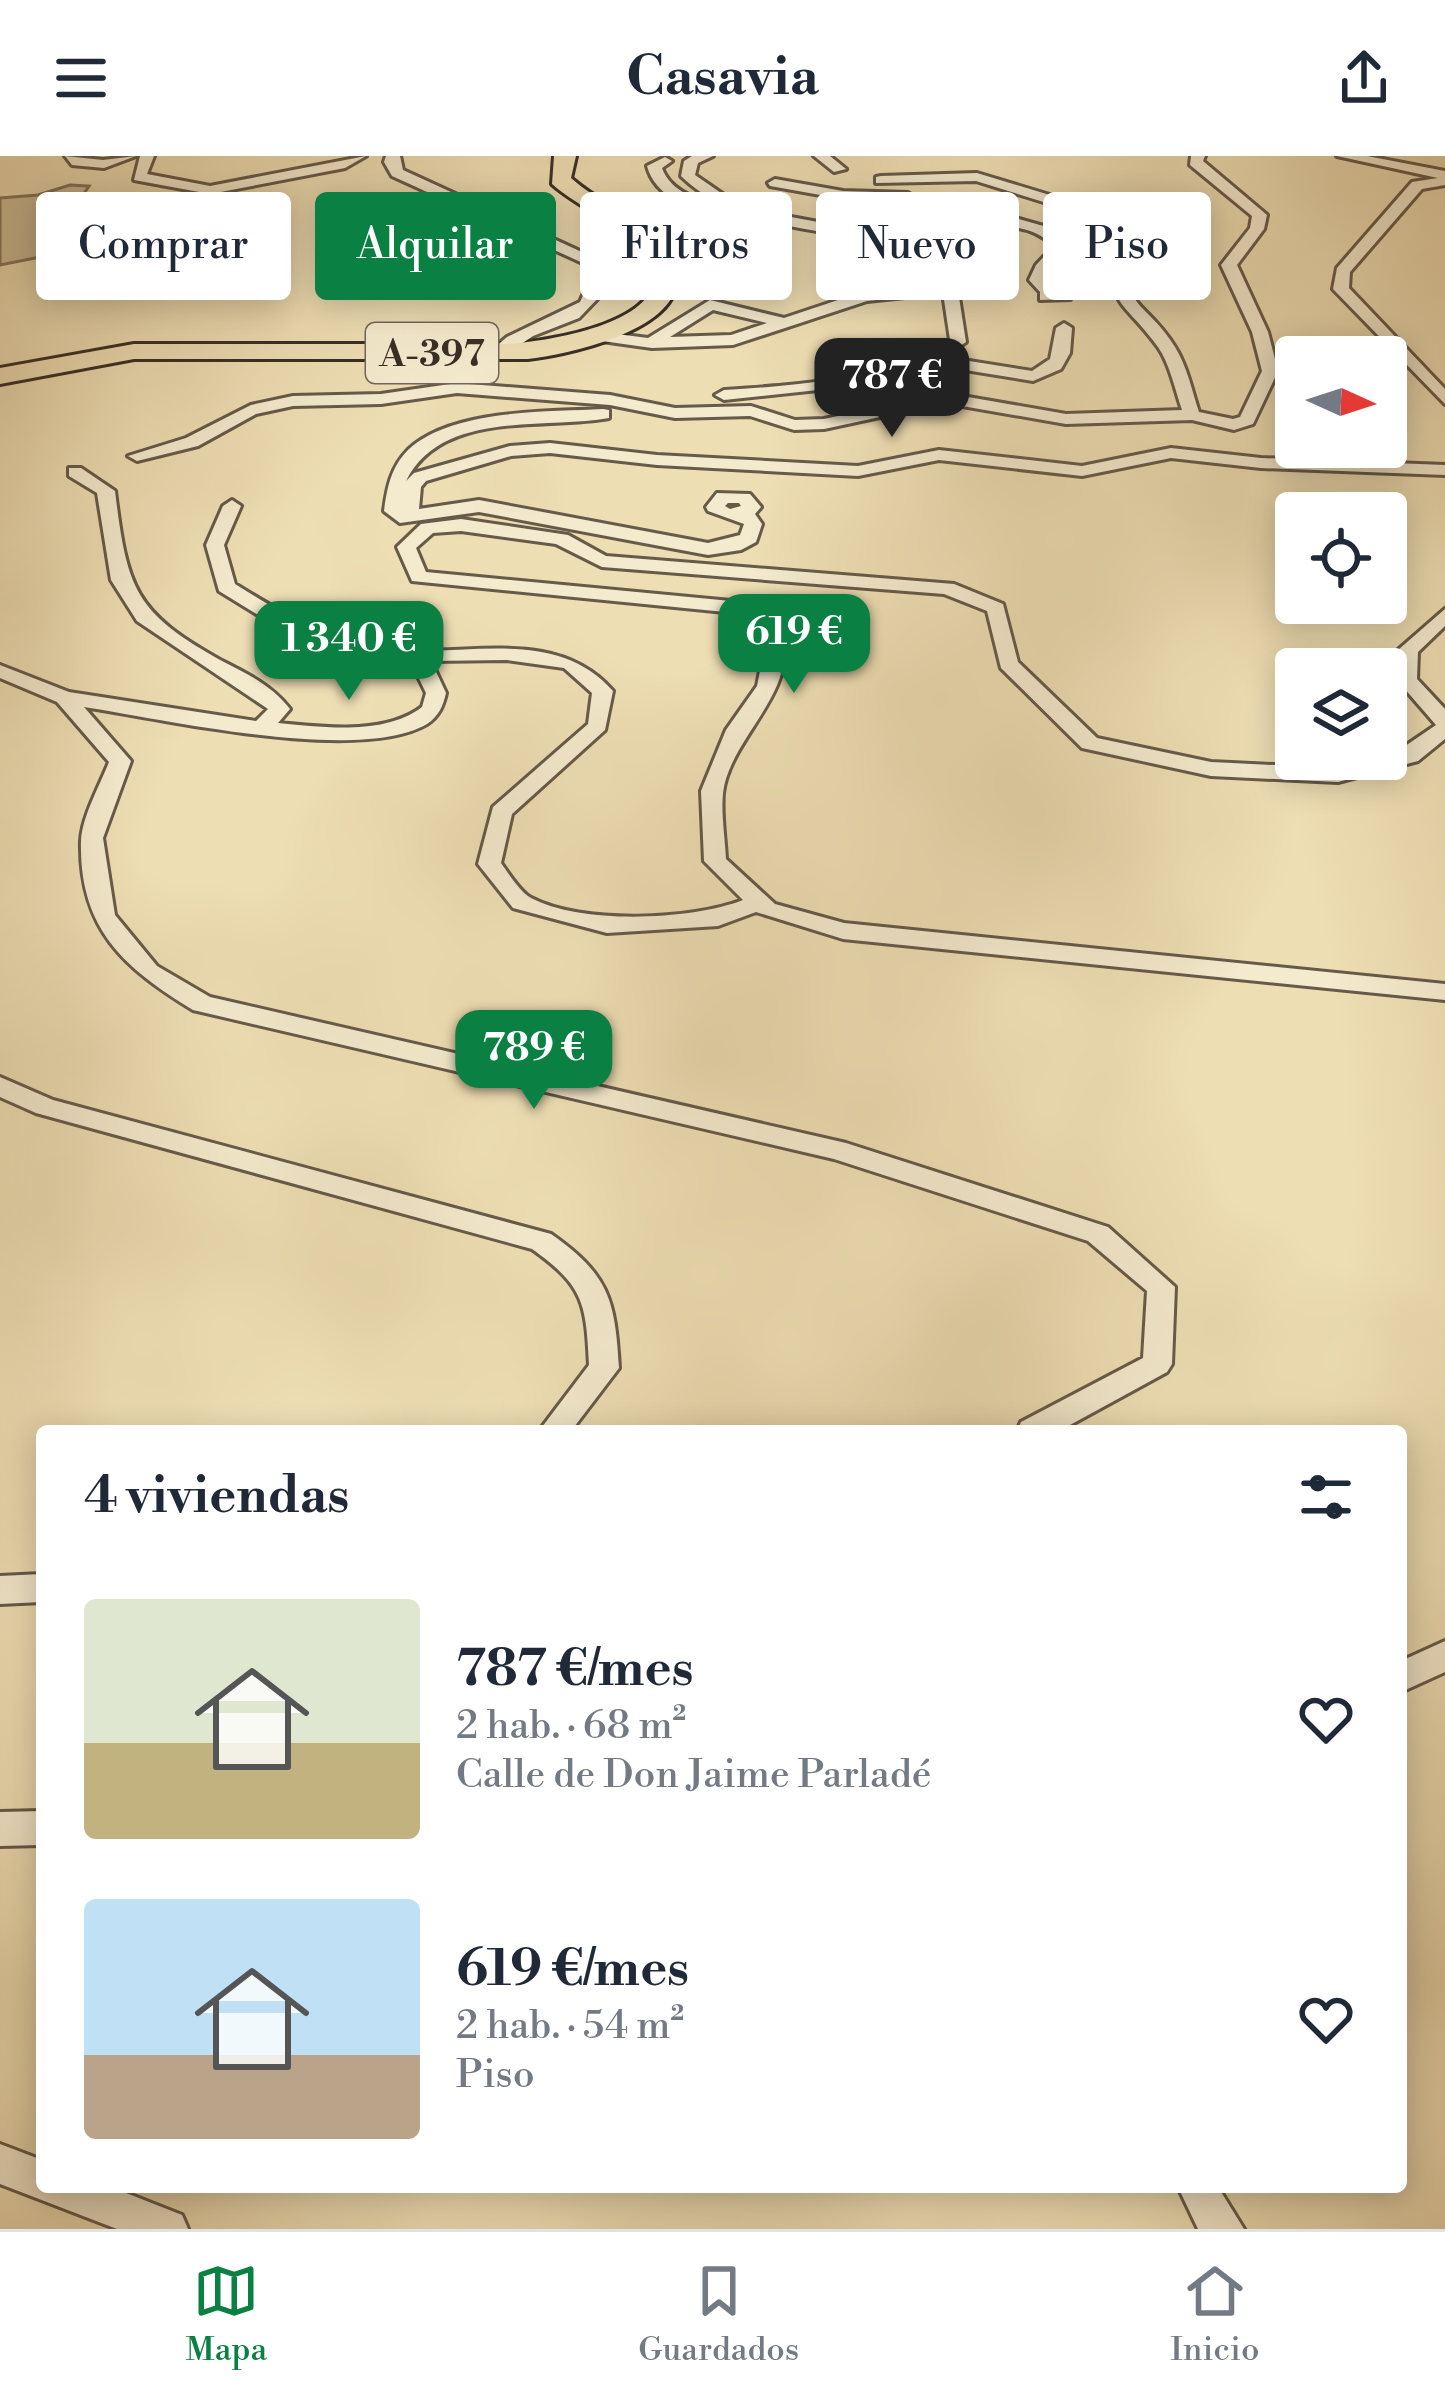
<!DOCTYPE html>
<html lang="es">
<head>
<meta charset="utf-8">
<style>
	body { margin:0; font-family:"Libre Bodoni",serif; background:#f2f2f3; color:#1f2937; height:100vh; display:flex; flex-direction:column; font-size:45px; white-space:nowrap }
	* { box-sizing:border-box; margin:0 }
	p { font-size:39px; color:#747a83 }
	.icon { flex:none; width:66px; height:66px; fill:none; stroke:currentColor; stroke-width:2; stroke-linecap:round; stroke-linejoin:round }
	.map { position:relative; flex:1; overflow:hidden }
	.panel { position:absolute; left:36px; top:1269px; width:1371px; height:768px; display:flex; flex-direction:column; background:#fff; border-radius:12px; box-shadow:0 6px 30px #0003 }
	.panel>* { flex:none }
	.top-card { position:absolute; left:36px; top:36px; width:1374px; height:108px; display:flex; gap:24px }
	.needle { width:78px; rotate:93deg }
	.tools { position:absolute; left:1275px; top:180px; display:grid; gap:24px }
	.tools a { display:grid; place-items:center; width:132px; height:132px; border-radius:12px; background:#fff; box-shadow:0 6px 30px #0003; font-size:60px }
	.price { position:absolute; translate:-50% -102px; padding:0 27px; border-radius:24px; background:#0b8043; color:#fff; font-size:39px; line-height:78px; filter:drop-shadow(0 3px 6px #0008) }
	.price::after { content:''; position:absolute; left:50%; top:72px; width:36px; height:27px; margin-left:-18px; background:inherit; clip-path:polygon(0 0,100% 0,50% 100%) }
	.price.selected { background:#222; color:#fff }
	ul { padding:0; list-style:none }
	li { display:flex; align-items:center; gap:36px; height:300px; padding:0 48px }
	li span { display:grid; place-items:center; flex:none; width:336px; height:240px; border-radius:12px; color:#555 }
	li>.icon { margin-inline-start:auto }
	span .icon { width:144px; height:144px; fill:#fffc; stroke-width:1 }
	li b { font-size:51px }
	h2 { display:flex; justify-content:space-between; align-items:center; height:144px; padding:0 48px; font-size:51px }
	.tag { padding:0 42px; border-radius:12px; background:#fff; box-shadow:0 6px 30px #0003; font-size:42px; line-height:108px }
	.tag.selected { background:#0b8043; color:#fff }
	header { display:flex; justify-content:space-between; align-items:center; height:156px; padding:0 48px; background:#fff; font-size:54px; font-weight:800 }
	.menu { display:flex; justify-content:space-around; align-items:center; height:168px; border-top:3px solid #e0e1e3; background:#fff; font-size:33px; color:#747a83 }
	.menu a { display:grid; justify-items:center; gap:6px }
	.menu .selected { color:#0b8043 }
	.map>svg:first-child { display:block }
	.green { fill:#cfc09c; stroke:#847760; stroke-width:3 }
	.lines { fill:none; stroke-linecap:round; stroke-linejoin:round }
	.minor-casing { stroke:#665a49; stroke-width:6 }
	.primary-casing { stroke:#382e25; stroke-width:6 }
	.minor { fill:#f4eace; fill-rule:evenodd }
	.primary { fill:#eedeb4; fill-rule:evenodd }
	.labels { text-anchor:middle; stroke-width:9; stroke-linejoin:round; paint-order:stroke }
	.shield { fill:#f4eace; stroke:#706658; stroke-width:3 }
	.shield-label { font-size:36px; font-weight:bold; fill:#382e25 }
</style>
</head>
<body>
<header><svg class="icon" aria-label="menu" viewBox="0 0 24 24"><path d="M4 6h16M4 12h16M4 18h16"/></svg>Casavia<svg class="icon" aria-label="share" viewBox="0 0 24 24"><path d="M12 15V3M7 8l5-5 5 5M5 13v7h14v-7"/></svg></header>
<div class="map">
<svg width="1445" height="2073" viewBox="0 0 1445 2073">
	<rect width="100%" height="100%" fill="#eedeb4"/>
	<filter id="stains"><feTurbulence type="fractalNoise" baseFrequency=".00167" numOctaves="4"/><feColorMatrix values="0 0 0 0 .2 0 0 0 0 .09 0 0 0 0 .02 0 0 0 .5 -.17"/></filter>
	<radialGradient id="worn" r=".72"><stop offset=".6" stop-color="#630" stop-opacity="0"/><stop offset="1" stop-color="#630" stop-opacity=".3"/></radialGradient>
	<path class="green" d="M70,29L89,30L83,39C122,38 146,47 178,67L167,78L141,80L124,75L55,98L0,109V42L38,39Z"/>
	<g class="lines">
		<defs>
			<g id="minor">
				<polygon points="65,0 103,4 136,0 104,12 72,9"/>
				<polygon points="140,0 154,0 147,18 210,30 366,0 345,12 210,38 134,24"/>
				<polygon points="386,0 400,0 403,14 595,102 608,119 603,137 579,162 533,180 506,198 494,198 494,192 507,181 580,146 592,119 585,108 392,20 384,6"/>
				<path d="M692,0H713L698,7L695,19L724,39L791,61L915,84L971,66L1012,61L1054,73L1071,90L1048,113L1045,123L1070,137V143L1040,144V136L1029,124L1036,109L1054,90C1018,56 970,74 929,90L947,97L979,121L958,135L966,186L944,201L1032,215L1050,203L1056,172L1064,167L1072,172L1070,197L1061,213L1033,225L928,208L846,231L724,244L715,239L724,234C801,229 882,224 950,184L943,137L867,145L733,189L652,192L595,184V178L601,176L648,182L710,144L784,162L865,135L956,126L961,121C878,61 757,93 681,20L684,5ZM713,154L767,167L731,179L670,181Z"/>
				<polygon points="814,0 830,0 846,13 834,16"/>
				<path d="M1191,0H1205L1203,5L1267,59L1264,73L1237,109L1268,176L1278,215L1253,268L1234,274L1192,264L1066,268L945,247L824,273L794,274L750,260L675,262L610,249L457,237L381,248L293,250L256,258L198,290L137,305L128,300L186,282L251,249L293,240L381,238L457,227L610,239L675,252L751,250L795,264L824,263L945,237L1066,258L1182,254C1175,234 1170,208 1158,191C1121,140 1101,150 1125,83L1121,70L976,25L876,27V21L881,20L977,17L1132,64L1141,83C1115,156 1142,138 1175,191C1187,210 1192,235 1199,256L1233,263L1240,261L1262,215L1252,176L1221,109L1250,72L1252,60L1190,9Z"/>
				<polygon points="1337,0 1367,0 1445,15 1445,29 1422,33 1350,116 1349,132 1445,233 1445,248 1333,133 1337,112 1412,26 1438,22"/>
				<path d="M665,1L672,5L662,12C670,36 701,46 724,51V57C694,58 655,41 647,10Z"/>
				<polygon points="775,23 843,35 908,37 915,41 908,45 843,43 770,30 768,27"/>
				<path d="M603,253L609,254V262C544,274 442,253 406,325L414,317L510,290L550,287L657,299L858,310L939,294L1082,310L1171,292L1261,302L1445,309V319L1261,312L1171,302L1082,320L939,304L858,320L657,309L550,297L511,300L426,325L421,331L419,353L479,344L708,387L740,379L744,368L708,355L706,351L717,337L750,338L761,351L755,358L762,368L756,386L741,394L708,399L479,356L400,367L384,355C387,332 391,311 408,294C451,253 547,256 603,253ZM728,347H739L741,350L730,353L725,350Z"/>
				<path d="M69,312H81L115,335C127,433 134,456 222,505C248,518 272,530 290,553L278,567C322,571 384,580 422,551L426,537L411,506H393L294,481L219,435L206,389L223,350L232,344L241,350L224,389L235,428C285,459 335,489 396,494C471,500 557,471 613,535L605,574L512,658L501,707C509,718 520,736 531,742C582,769 692,764 743,744L704,705L701,635L726,574L757,530L765,490L725,456L412,425L397,391L421,368L461,363L568,379L606,400L954,428L1003,448L1018,506L1097,582L1211,606L1338,612L1386,603L1436,569L1397,524L1398,494L1445,453V470L1418,496L1417,523L1445,553V583L1418,605L1338,626L1211,620L1082,592L1001,512L987,455L944,438L602,411L556,388L461,375L433,377L416,392L426,416L731,445L782,484C796,537 729,584 723,637C721,658 725,682 726,703L775,748L844,767L1445,828V844L843,783L756,756L718,770L607,777L513,752L478,708L493,651L588,568L592,537L564,512L507,504L431,505L446,537C443,550 439,560 427,568C359,608 163,563 84,551L131,605L103,682L115,759L157,810L210,841L846,987L1108,1071L1175,1131L1172,1208L1167,1216L1059,1275H1017L1021,1266L1143,1202L1147,1135L1088,1085L834,1003L193,854C124,812 79,773 81,685C82,661 100,629 109,606L57,546L0,522V509L69,536L256,565L268,553L137,465L111,424L97,337L69,320Z"/>
				<path d="M0,921L53,944L551,1078C609,1119 615,1143 619,1212L571,1275H539L589,1209C586,1147 584,1130 532,1093L36,957L0,941Z"/>
				<polygon points="42,1418 42,1446 0,1448 0,1420"/>
				<polygon points="1445,1485 1445,1516 1401,1536 1401,1505"/>
				<polygon points="42,1655 42,1689 0,1690 0,1656"/>
				<polygon points="0,1988 42,2004 42,2031 111,2031 182,2059 188,2073 117,2073 0,2028"/>
				<polygon points="1178,2031 1218,2031 1244,2073 1198,2073"/>
			</g>
			<path id="primary" d="M554,0H576L571,22C599,47 637,61 661,90C724,164 575,198 528,203H134L0,228V212L134,188H508C543,186 682,166 648,104C629,71 580,53 552,28Z"/>
		</defs>
		<use href="#minor" class="minor-casing"/>
		<use href="#primary" class="primary-casing"/>
		<use href="#minor" class="minor"/>
		<use href="#primary" class="primary"/>
	</g>
	<g class="labels">
		<rect class="shield" x="366" y="167" width="132" height="60" rx="9"/>
		<g class="shield-label">
			<text x="432" y="210">A-397</text>
		</g>
	</g>
	<rect width="100%" height="100%" filter="url(#stains)"/>
	<rect width="100%" height="100%" fill="url(#worn)"/>
</svg>
<div class="tools">
<a><svg class="needle" viewBox="-14 -14 28 28"><path d="M0-13l5 13h-10z" fill="#e53935"/><path d="M0 13l5-13h-10z" fill="#747a83"/></svg></a>
<a><svg class="icon" aria-label="locate" viewBox="0 0 24 24"><circle cx="12" cy="12" r="6"/><path d="M12 2v4M12 18v4M2 12h4M18 12h4"/></svg></a>
<a><svg class="icon" aria-label="layers" viewBox="0 0 24 24"><path d="M12 4l9 5-9 5-9-5zM3 14l9 5 9-5"/></svg></a>
</div>
<b class="price selected" style="left:892px;top:284px">787 €</b>
<b class="price" style="left:794px;top:540px">619 €</b>
<b class="price" style="left:349px;top:547px">1 340 €</b>
<b class="price" style="left:534px;top:956px">789 €</b>
<div class="top-card">
<a class="tag">Comprar</a>
<a class="tag selected">Alquilar</a>
<a class="tag">Filtros</a>
<a class="tag">Nuevo</a>
<a class="tag">Piso</a>
</div>
<section class="panel">
<h2>4 viviendas<svg class="icon" aria-label="filters" viewBox="0 0 24 24"><path d="M4 7h16M4 17h16"/><circle cx="9" cy="7" r="2"/><circle cx="15" cy="17" r="2"/></svg></h2>
<ul>
<li><span style="background:linear-gradient(#dfe7d0 60%,#c2b280 0)"><svg class="icon" aria-label="home" viewBox="0 0 24 24"><path d="M3 11l9-7 9 7M6 9v11h12V9"/></svg></span><div><b>787 €/mes</b><p>2 hab. · 68 m²</p><p>Calle de Don Jaime Parladé</p></div><svg class="icon" aria-label="heart" viewBox="0 0 24 24"><path d="M12 20l-8-8c-3-5 5-10 8-4 3-6 11-1 8 4z"/></svg></li>
<li><span style="background:linear-gradient(#bfe0f5 65%,#b9a48a 0)"><svg class="icon" aria-label="home" viewBox="0 0 24 24"><path d="M3 11l9-7 9 7M6 9v11h12V9"/></svg></span><div><b>619 €/mes</b><p>2 hab. · 54 m²</p><p>Piso</p></div><svg class="icon" aria-label="heart" viewBox="0 0 24 24"><path d="M12 20l-8-8c-3-5 5-10 8-4 3-6 11-1 8 4z"/></svg></li>
</ul>
</section>
</div>
<nav class="menu">
<a class="selected"><svg class="icon" aria-label="map" viewBox="0 0 24 24"><path d="M3 6l6-2 6 2 6-2v14l-6 2-6-2-6 2zM9 4v14M15 6v14"/></svg>Mapa</a>
<a><svg class="icon" aria-label="saved" viewBox="0 0 24 24"><path d="M7 4h10v16l-5-4-5 4z"/></svg>Guardados</a>
<a><svg class="icon" aria-label="home" viewBox="0 0 24 24"><path d="M3 11l9-7 9 7M6 9v11h12V9"/></svg>Inicio</a>
</nav>
</body>
</html>
